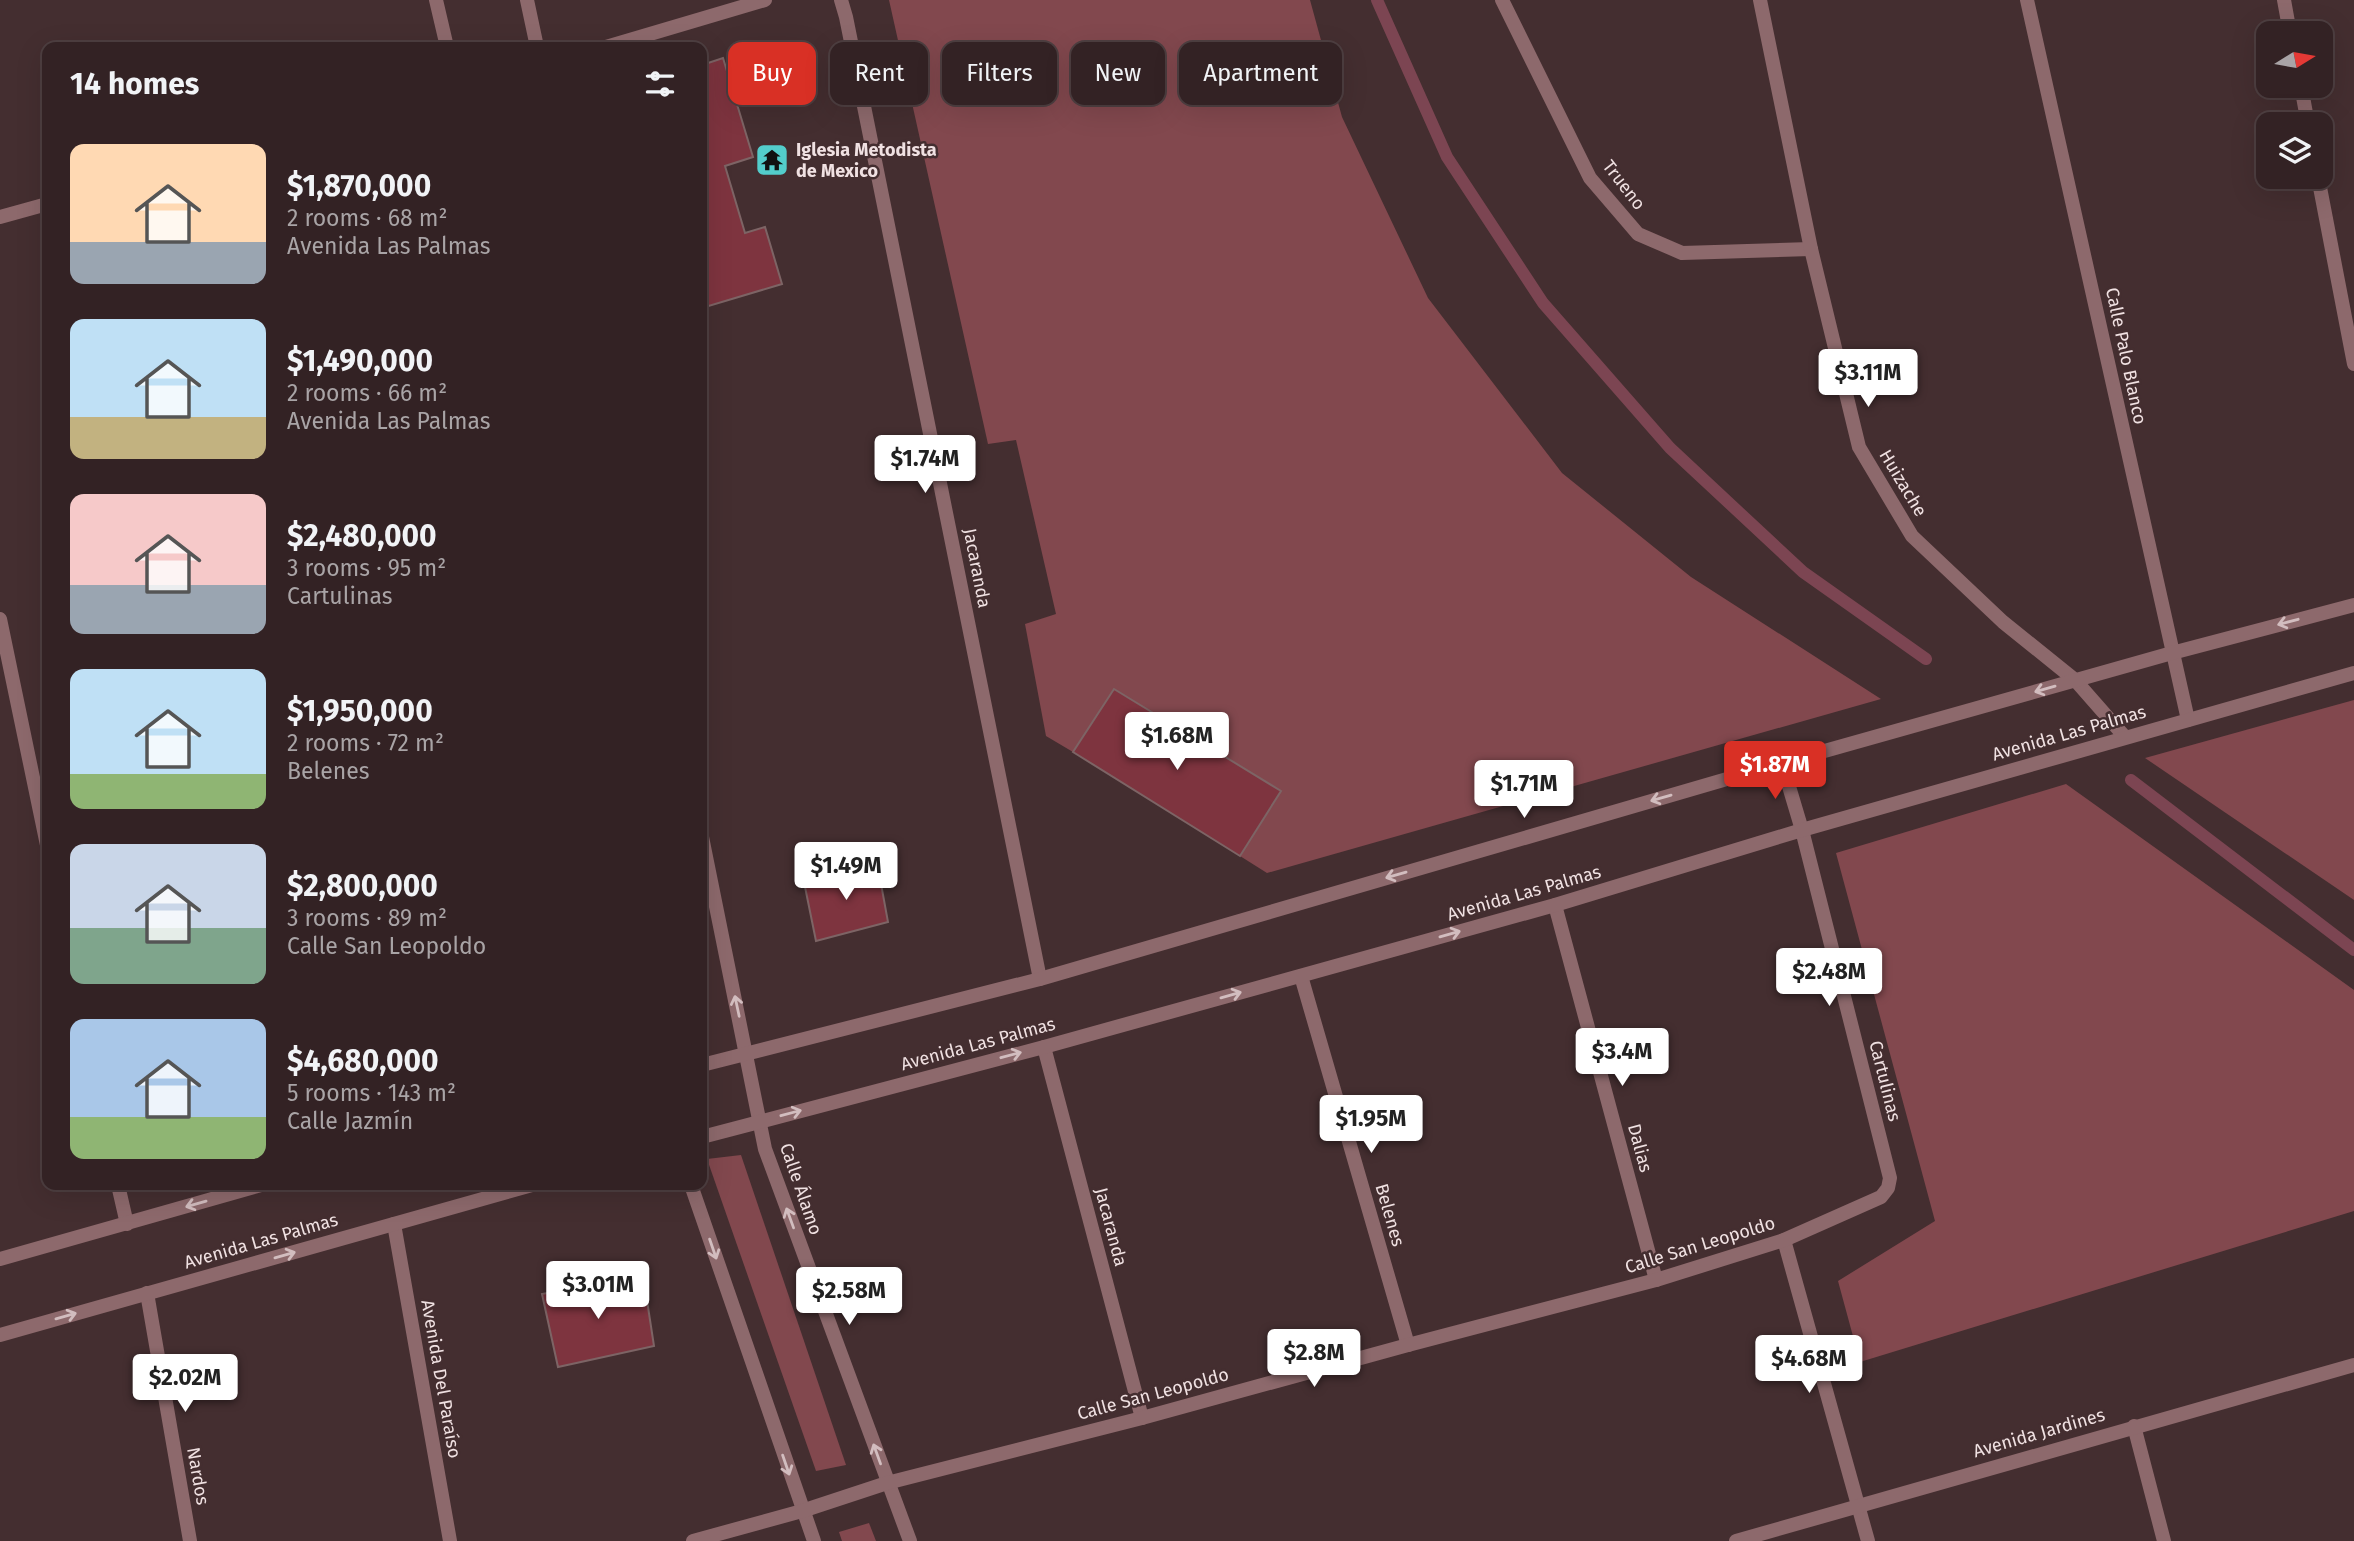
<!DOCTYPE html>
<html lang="en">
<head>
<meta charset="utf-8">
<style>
	body { margin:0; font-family:"Fira Sans",sans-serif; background:#3e2f31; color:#f1f3f6; height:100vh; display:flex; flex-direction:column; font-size:26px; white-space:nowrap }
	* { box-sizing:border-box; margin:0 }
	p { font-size:23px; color:#a9a4a6 }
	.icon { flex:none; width:38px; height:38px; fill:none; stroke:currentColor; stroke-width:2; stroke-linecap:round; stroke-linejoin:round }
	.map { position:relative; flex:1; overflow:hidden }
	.drawer { position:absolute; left:42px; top:42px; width:665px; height:1148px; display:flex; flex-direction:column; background:#332224; border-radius:14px; box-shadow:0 7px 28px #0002,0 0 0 2px #4e3f41 }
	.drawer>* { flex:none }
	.top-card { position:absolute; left:728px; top:42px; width:665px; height:63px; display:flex; gap:14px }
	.needle { width:46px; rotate:79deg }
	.buttons { position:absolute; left:2256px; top:21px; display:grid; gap:14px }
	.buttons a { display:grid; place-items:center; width:77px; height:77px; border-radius:14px; background:#332224; box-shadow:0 7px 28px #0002,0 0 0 2px #4e3f41; font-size:35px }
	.price { position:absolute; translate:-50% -60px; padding:0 16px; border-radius:7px; background:#fff; color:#222; font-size:23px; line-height:46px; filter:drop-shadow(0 2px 4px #0008) }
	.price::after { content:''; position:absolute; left:50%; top:42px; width:21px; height:16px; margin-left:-10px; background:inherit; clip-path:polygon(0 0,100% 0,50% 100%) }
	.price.active { background:#d93025; color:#fff }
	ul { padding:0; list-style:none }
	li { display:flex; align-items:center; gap:21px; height:175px; padding:0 28px }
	li span { display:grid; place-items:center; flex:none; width:196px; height:140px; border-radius:14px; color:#555 }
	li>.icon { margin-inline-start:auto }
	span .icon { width:84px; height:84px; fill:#fffc; stroke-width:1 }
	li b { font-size:30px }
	h2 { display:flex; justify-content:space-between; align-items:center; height:84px; padding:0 28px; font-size:30px }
	.chip { padding:0 24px; border-radius:14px; background:#332224; box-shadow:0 7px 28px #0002,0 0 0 2px #4e3f41; font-size:24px; line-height:63px }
	.chip.active { background:#d93025; color:#fff }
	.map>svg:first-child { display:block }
	.green { fill:#82484e }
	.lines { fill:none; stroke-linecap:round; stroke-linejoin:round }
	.stream { stroke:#7c4552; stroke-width:12 }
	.building { fill:#7e343f; stroke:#7d6465; stroke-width:2 }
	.minor { stroke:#8d696c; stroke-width:14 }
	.tertiary { stroke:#8d696c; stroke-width:14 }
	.oneway { stroke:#d2bdbf }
	.labels { text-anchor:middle; stroke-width:5; stroke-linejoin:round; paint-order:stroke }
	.poi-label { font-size:18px; font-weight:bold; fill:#f0e1e2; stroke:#442e30; text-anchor:start }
	.street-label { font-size:18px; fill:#f0e1e2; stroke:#442e30 }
</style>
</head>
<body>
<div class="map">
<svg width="2354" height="1541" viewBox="0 0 2354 1541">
	<rect width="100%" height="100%" fill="#442e30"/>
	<g class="green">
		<polygon points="889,0 1310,0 1342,117 1428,298 1562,473 1691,577 1881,699 1267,873 1240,856 1281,791 1114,689 1073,752 1046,736 1025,624 1056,614 1016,440 988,444"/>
		<polygon points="2354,700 2354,900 2145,758"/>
		<polygon points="2066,784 2354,990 2354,1211 1860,1362 1838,1281 1935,1221 1836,853"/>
		<polygon points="741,1155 846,1465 816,1471 707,1159"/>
		<polygon points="869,1523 876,1541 842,1541 839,1532"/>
	</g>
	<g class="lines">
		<g class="stream">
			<polyline points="1377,0 1447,157 1543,303 1670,448 1803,572 1926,659"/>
			<polyline points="2131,780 2354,950"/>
		</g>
	</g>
	<g class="building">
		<polygon points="723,58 753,157 725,166 745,233 765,227 782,284 702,308 702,65"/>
		<polygon points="1114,689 1281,791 1240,856 1073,752"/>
		<polygon points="877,862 888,922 816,941 804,882"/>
		<polygon points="619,1279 646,1294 654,1346 558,1367 542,1294"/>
	</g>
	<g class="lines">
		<g class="minor">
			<polyline points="436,0 447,47"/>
			<polyline points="527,0 537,47"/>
			<polyline points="841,0 846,17 1040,979"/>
			<polyline points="1502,0 1590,178 1638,234 1682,253 1811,249"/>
			<polyline points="1760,0 1811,249 1859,447 1912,536 2003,622 2075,680 2125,737"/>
			<polyline points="2027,0 2188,720"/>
			<polyline points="2284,0 2290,33"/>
			<polyline points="606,47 765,0"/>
			<polyline points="2301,86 2308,124"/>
			<polyline points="2318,177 2354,364"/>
			<polyline points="0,217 47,204"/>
			<polyline points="0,619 47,845"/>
			<polyline points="702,837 765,1149 910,1541"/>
			<polyline points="1555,905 1656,1280"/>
			<polyline points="1301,976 1408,1345"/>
			<polyline points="1044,1047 1142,1418"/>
			<polyline points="118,1185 127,1224"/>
			<polyline points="691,1185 814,1541"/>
			<polyline points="394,1224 450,1541"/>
			<polyline points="1784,1240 1868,1541"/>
			<polyline points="147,1293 190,1541"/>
			<polyline points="2134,1426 2164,1541"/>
			<polyline points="693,1541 802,1511 887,1483 1142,1418 1408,1345 1656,1280 1784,1240 1881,1197 1888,1188 1890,1178 1802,830 1782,763"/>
			<polyline points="1736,1541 2354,1365"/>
		</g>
		<g class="tertiary">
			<polyline points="702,1065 1040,979 1782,763 2172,653 2354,605"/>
			<polyline points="702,1137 1044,1047 1555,905 1802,830 2354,673"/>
			<polyline points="0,1259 261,1185"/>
			<polyline points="0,1335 532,1185"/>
		</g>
	</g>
	<defs><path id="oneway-shaft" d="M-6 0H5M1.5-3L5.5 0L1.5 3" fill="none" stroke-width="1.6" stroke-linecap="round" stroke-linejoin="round" transform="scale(1.75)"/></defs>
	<g class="oneway">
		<use href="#oneway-shaft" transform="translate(2288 622) rotate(165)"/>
		<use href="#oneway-shaft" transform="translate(2045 689) rotate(164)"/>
		<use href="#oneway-shaft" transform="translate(1661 798) rotate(164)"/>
		<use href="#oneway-shaft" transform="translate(1396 875) rotate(164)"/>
		<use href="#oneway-shaft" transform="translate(1450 934) rotate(-16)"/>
		<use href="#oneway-shaft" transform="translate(1231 995) rotate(-16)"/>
		<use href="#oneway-shaft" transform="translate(737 1006) rotate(-102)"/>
		<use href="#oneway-shaft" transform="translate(1011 1055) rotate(-15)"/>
		<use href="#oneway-shaft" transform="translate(791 1113) rotate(-15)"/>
		<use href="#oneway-shaft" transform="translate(196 1204) rotate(164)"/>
		<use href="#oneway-shaft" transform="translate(790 1218) rotate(-110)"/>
		<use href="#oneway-shaft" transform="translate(713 1249) rotate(71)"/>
		<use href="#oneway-shaft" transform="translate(285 1255) rotate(-16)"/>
		<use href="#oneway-shaft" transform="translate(66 1316) rotate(-16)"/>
		<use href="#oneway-shaft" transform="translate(877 1454) rotate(-110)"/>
		<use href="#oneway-shaft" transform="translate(786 1465) rotate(71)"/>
	</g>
	<defs>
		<symbol id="temple-square" viewBox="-11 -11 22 22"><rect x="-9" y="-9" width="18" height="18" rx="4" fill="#53cdcb" stroke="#442e30"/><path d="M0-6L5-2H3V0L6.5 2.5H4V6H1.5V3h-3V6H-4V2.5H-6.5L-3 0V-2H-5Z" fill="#111"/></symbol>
	</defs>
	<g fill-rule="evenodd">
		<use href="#temple-square" x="753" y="141" width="38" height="38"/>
	</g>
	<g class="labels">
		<g class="poi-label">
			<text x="796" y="156">Iglesia Metodista<tspan x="796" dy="21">de Mexico</tspan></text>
		</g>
		<g class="street-label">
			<text transform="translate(1624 185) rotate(52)" y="6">Trueno</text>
			<text transform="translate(2126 356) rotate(78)" y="6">Calle Palo Blanco</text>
			<text transform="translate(1903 483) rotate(59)" y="6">Huizache</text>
			<text transform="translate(977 568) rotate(79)" y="6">Jacaranda</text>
			<text transform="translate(2069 733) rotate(-16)" y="6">Avenida Las Palmas</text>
			<text transform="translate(1524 893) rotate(-16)" y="6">Avenida Las Palmas</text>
			<text transform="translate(978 1044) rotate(-15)" y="6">Avenida Las Palmas</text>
			<text transform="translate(1885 1081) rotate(76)" y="6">Cartulinas</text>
			<text transform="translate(1640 1148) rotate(75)" y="6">Dalias</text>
			<text transform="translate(801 1189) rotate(71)" y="6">Calle Álamo</text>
			<text transform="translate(1390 1215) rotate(74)" y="6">Belenes</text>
			<text transform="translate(1111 1227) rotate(75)" y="6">Jacaranda</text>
			<text transform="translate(261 1241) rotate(-16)" y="6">Avenida Las Palmas</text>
			<text transform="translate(1700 1245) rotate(-17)" y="6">Calle San Leopoldo</text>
			<text transform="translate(441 1379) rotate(80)" y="6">Avenida Del Paraíso</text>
			<text transform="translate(1153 1394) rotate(-15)" y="6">Calle San Leopoldo</text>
			<text transform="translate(2039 1433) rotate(-16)" y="6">Avenida Jardines</text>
			<text transform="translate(198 1476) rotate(80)" y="6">Nardos</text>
		</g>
	</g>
</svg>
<div class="buttons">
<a><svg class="needle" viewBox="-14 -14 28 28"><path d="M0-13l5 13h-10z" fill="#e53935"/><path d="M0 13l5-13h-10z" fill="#a9a4a6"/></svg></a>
<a><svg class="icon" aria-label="layers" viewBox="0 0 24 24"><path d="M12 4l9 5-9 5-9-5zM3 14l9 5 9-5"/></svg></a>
</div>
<b class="price" style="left:1868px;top:409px">$3.11M</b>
<b class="price" style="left:925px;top:495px">$1.74M</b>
<b class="price" style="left:1177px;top:772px">$1.68M</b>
<b class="price active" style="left:1775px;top:801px">$1.87M</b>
<b class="price" style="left:1524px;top:820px">$1.71M</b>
<b class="price" style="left:846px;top:902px">$1.49M</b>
<b class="price" style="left:1829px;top:1008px">$2.48M</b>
<b class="price" style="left:1622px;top:1088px">$3.4M</b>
<b class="price" style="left:1371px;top:1155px">$1.95M</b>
<b class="price" style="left:598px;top:1321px">$3.01M</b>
<b class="price" style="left:849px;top:1327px">$2.58M</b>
<b class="price" style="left:1314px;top:1389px">$2.8M</b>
<b class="price" style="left:1809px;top:1395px">$4.68M</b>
<b class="price" style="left:185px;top:1414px">$2.02M</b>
<div class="top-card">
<a class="chip active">Buy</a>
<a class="chip">Rent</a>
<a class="chip">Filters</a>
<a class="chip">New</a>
<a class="chip">Apartment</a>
</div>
<section class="drawer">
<h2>14 homes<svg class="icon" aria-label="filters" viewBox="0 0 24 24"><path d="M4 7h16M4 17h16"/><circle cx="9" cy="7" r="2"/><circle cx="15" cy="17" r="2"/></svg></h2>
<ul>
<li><span style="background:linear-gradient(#ffd9b3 70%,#9aa5b1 0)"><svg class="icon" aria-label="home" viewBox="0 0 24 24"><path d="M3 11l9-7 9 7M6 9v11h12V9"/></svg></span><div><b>$1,870,000</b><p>2 rooms · 68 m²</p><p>Avenida Las Palmas</p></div></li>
<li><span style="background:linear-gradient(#bfe0f5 70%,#c2b280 0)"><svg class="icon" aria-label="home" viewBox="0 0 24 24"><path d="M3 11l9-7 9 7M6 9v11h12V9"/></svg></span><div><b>$1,490,000</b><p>2 rooms · 66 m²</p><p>Avenida Las Palmas</p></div></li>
<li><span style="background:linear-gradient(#f6c9c9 65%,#9aa5b1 0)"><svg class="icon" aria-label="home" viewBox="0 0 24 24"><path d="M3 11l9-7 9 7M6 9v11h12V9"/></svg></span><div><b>$2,480,000</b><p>3 rooms · 95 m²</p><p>Cartulinas</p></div></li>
<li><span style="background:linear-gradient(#bfe0f5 75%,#8fb573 0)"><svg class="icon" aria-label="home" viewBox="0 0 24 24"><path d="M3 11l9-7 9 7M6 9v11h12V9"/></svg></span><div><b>$1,950,000</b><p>2 rooms · 72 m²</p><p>Belenes</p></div></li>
<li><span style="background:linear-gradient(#c9d6e8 60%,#7fa58c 0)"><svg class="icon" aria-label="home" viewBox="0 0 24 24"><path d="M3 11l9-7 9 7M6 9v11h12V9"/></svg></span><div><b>$2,800,000</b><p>3 rooms · 89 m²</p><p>Calle San Leopoldo</p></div></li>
<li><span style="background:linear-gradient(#a9c7e8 70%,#8fb573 0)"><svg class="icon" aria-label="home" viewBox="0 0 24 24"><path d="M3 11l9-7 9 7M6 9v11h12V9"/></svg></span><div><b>$4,680,000</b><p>5 rooms · 143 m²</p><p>Calle Jazmín</p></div></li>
</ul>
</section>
</div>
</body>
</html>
